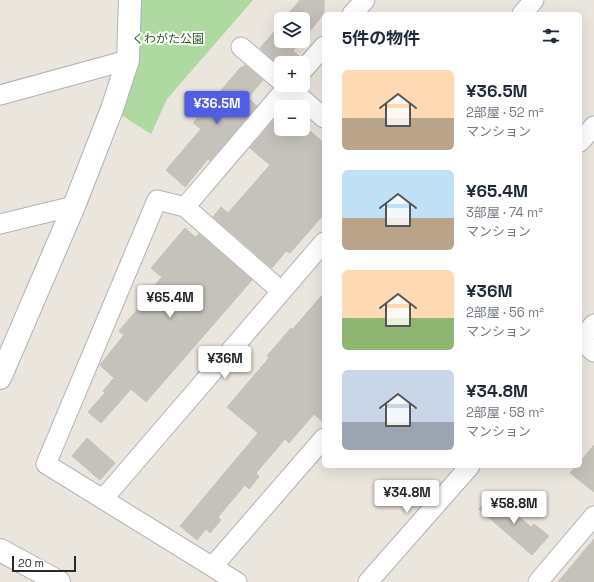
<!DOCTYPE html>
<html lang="ja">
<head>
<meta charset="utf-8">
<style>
	body { margin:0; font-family:"Space Grotesk","Noto Sans JP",sans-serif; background:#f6f6f7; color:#1f2937; height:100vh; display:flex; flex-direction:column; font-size:15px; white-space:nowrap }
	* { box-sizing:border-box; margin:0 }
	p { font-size:13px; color:#747a83 }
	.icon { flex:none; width:22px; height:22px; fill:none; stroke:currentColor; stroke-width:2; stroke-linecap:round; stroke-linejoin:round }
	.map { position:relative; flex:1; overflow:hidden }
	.panel { position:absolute; left:322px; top:12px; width:260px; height:456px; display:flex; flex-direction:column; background:#fff; border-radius:6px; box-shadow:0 4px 16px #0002 }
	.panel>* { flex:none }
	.buttons { position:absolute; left:274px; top:12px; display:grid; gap:8px }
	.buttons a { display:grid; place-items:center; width:36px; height:36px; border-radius:6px; background:#fff; box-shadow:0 4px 16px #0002; font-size:20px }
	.scale { position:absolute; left:12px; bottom:10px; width:64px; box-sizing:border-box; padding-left:4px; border:2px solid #292929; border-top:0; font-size:11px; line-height:14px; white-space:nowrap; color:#292929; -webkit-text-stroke:3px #fff; paint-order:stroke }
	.price { position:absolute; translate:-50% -34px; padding:0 9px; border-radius:4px; background:#fff; color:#222; font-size:13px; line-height:26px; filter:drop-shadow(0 1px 2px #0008) }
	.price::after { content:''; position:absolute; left:50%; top:24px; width:12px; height:9px; margin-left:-6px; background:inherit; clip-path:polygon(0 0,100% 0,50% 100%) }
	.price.current { background:#515ee3; color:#fff }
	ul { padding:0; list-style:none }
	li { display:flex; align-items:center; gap:12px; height:100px; padding:0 20px }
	li span { display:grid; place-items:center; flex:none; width:112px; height:80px; border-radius:6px; color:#555 }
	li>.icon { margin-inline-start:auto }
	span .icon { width:48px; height:48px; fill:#fffc; stroke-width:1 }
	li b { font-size:17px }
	h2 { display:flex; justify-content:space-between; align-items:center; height:48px; padding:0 20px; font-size:17px }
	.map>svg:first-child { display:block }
	.green { fill:#aed9a0 }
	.building { fill:#c5c2bc; stroke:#c5c1b7 }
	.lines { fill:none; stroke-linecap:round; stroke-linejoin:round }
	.street-casing { stroke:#b0b2bb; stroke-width:21 }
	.secondary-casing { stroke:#b0b2bb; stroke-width:24 }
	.street { stroke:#fff; stroke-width:19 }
	.secondary { stroke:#fff; stroke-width:22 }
	.labels { text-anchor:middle; stroke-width:4; stroke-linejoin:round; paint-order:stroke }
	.park-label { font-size:12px; fill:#295d23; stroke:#fff }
</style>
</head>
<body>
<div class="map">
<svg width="594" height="582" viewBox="0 0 594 582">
	<rect width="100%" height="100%" fill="#eae5dd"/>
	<polygon class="green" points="130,0 253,0 167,99 151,134 112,109"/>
	<g class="building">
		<polygon points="300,0 324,0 324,14 303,39 303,19 284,19"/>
		<polygon points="281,24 281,41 301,41 293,51 299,56 293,63 281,63 281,67 260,48"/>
		<polygon points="245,65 263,80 248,98 257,106 210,161 208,159 185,187 166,170 201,129 193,123 241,67 242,68"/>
		<polygon points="273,121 278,124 281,121 281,129 303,129 303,125 324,143 324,214 290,253 286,251 272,268 213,217 221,207 228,213 270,165 250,148"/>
		<polygon points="185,228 195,237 199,234 252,280 146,402 131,389 101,423 88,412 105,393 103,391 114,378 100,365 124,335 119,331 148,297 146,295 162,277 151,268"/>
		<polygon points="324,293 324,423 314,414 289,443 285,439 256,473 259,477 249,489 245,485 218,517 221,520 210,533 206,529 197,540 180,526 258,433 227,407 269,358 267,356 291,328 292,330"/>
		<polygon points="87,438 115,463 100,480 72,456"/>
		<polygon points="594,445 594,492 570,473 576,466 580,466 580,462"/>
		<polygon points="492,494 531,527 534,524 549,536 532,555 479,509"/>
		<polygon points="594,539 594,582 558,582"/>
	</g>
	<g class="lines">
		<defs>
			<g id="street">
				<polyline points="352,14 365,0"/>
				<polyline points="522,14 534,0"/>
				<polyline points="241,47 281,81"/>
				<polyline points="303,70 324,46"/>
				<polyline points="286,85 324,118"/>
				<polyline points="0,95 128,60"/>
				<polyline points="580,142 594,126"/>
				<polyline points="185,207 289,85"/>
				<polyline points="0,224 74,206"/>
				<polyline points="580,340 594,324"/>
				<polyline points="580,340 594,352"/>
				<polyline points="103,499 324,242"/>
				<polyline points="213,566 324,438"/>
				<polyline points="237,582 46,464 157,200 185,207 281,291"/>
				<polyline points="368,582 470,466"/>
				<polyline points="538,582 594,516"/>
			</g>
			<g id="secondary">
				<polyline points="0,378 74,206 112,109 128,60 130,0"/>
				<polyline points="0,550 59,582"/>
			</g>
		</defs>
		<use href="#street" class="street-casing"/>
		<use href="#secondary" class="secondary-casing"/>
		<use href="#street" class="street"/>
		<use href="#secondary" class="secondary"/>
	</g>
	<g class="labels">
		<g class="park-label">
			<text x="168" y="43">くわがた公園</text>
		</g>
	</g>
</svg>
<div class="buttons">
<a><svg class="icon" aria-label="layers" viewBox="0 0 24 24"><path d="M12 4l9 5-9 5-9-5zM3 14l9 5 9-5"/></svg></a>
<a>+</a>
<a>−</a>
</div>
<div class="scale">20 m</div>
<b class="price current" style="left:217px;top:125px">¥36.5M</b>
<b class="price" style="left:170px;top:319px">¥65.4M</b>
<b class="price" style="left:225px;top:380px">¥36M</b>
<b class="price" style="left:407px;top:514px">¥34.8M</b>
<b class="price" style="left:514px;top:525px">¥58.8M</b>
<section class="panel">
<h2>5件の物件<svg class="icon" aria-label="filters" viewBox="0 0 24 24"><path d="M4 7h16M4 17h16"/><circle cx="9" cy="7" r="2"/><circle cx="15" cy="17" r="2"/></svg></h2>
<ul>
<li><span style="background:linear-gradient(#ffd9b3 60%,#b9a48a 0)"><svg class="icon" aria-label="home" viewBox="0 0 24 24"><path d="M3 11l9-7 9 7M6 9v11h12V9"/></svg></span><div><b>¥36.5M</b><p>2部屋 · 52 m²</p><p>マンション</p></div></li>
<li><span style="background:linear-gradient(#bfe0f5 60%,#b9a48a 0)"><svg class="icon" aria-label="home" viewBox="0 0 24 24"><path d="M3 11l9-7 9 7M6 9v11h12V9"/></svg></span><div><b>¥65.4M</b><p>3部屋 · 74 m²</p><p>マンション</p></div></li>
<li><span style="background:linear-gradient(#ffd9b3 60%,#8fb573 0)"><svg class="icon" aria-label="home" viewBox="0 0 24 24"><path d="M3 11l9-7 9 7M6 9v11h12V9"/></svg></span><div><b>¥36M</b><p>2部屋 · 56 m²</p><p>マンション</p></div></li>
<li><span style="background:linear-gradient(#c9d6e8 65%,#9aa5b1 0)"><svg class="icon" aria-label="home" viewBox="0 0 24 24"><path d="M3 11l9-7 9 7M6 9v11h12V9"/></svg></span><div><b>¥34.8M</b><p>2部屋 · 58 m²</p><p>マンション</p></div></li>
</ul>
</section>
</div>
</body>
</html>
